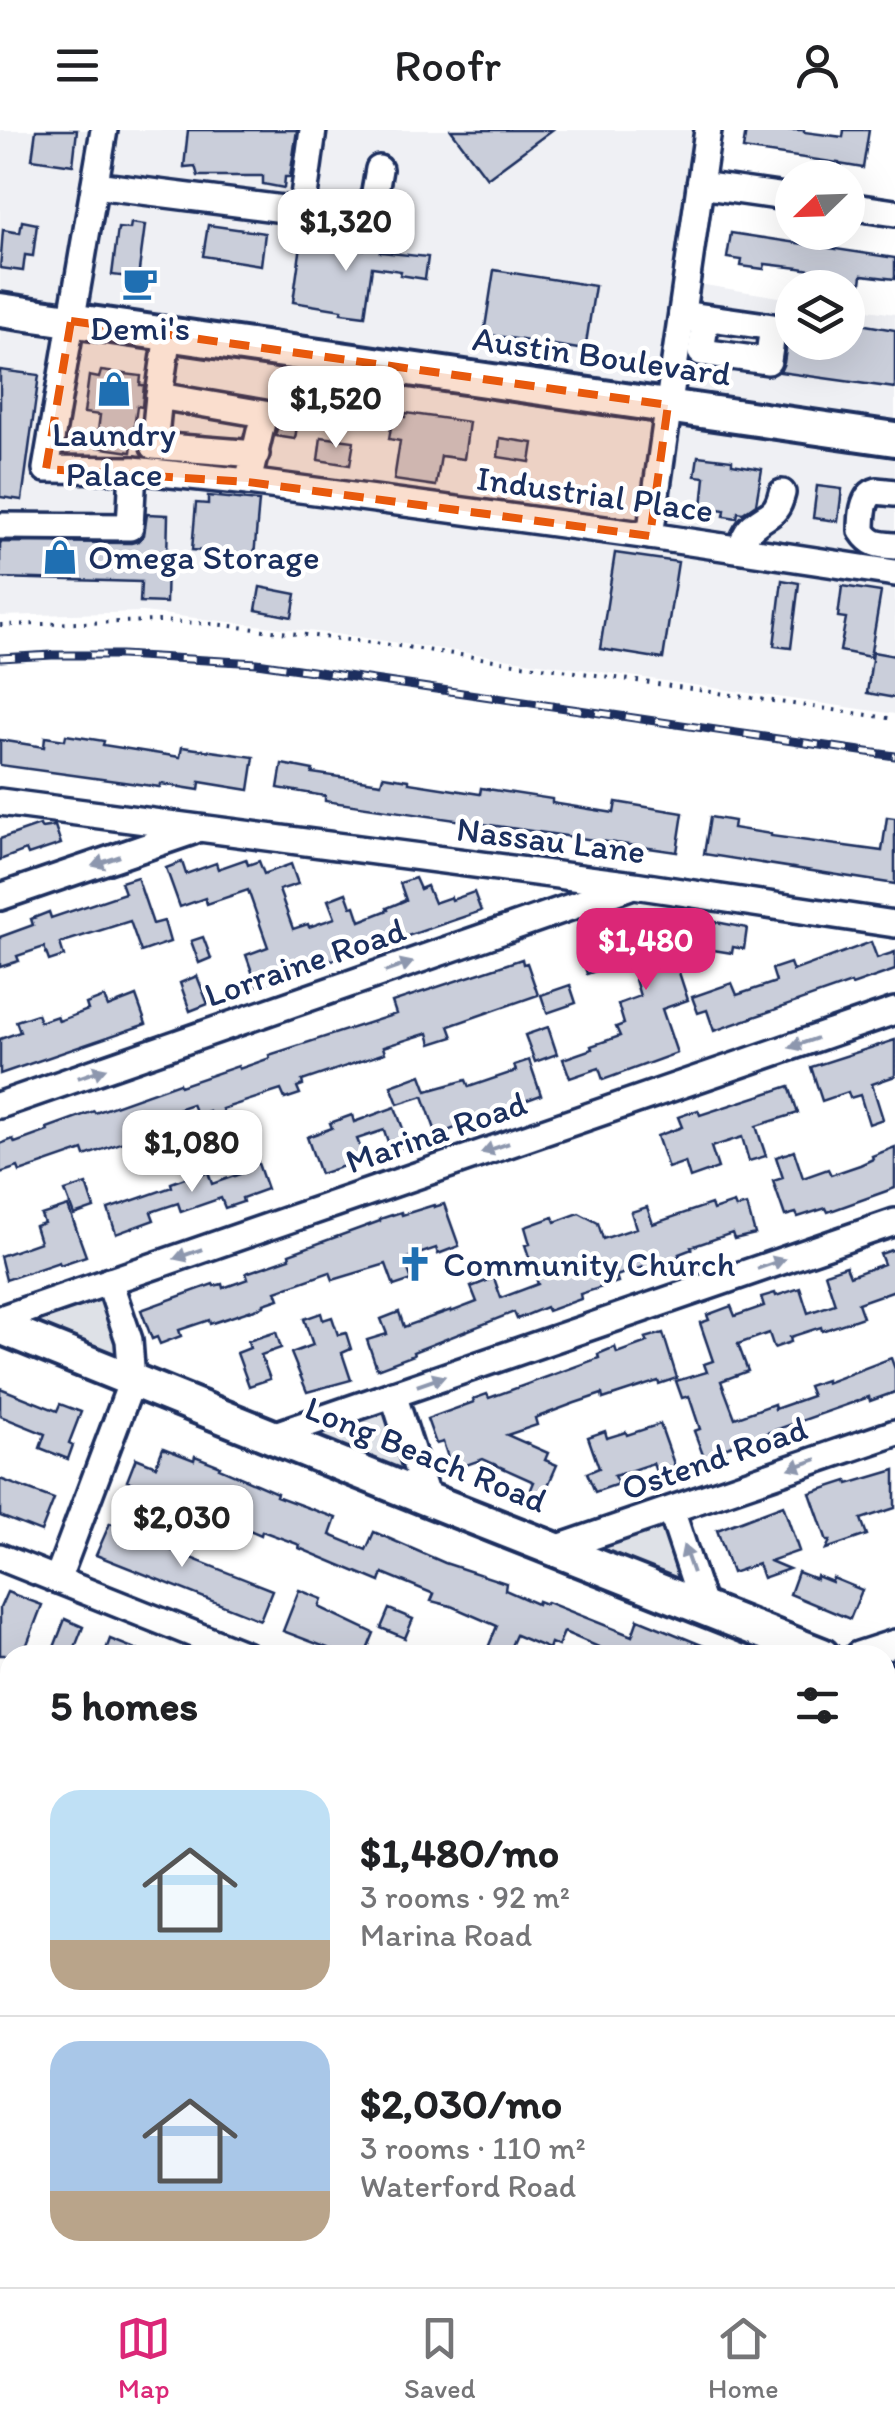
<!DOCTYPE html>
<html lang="en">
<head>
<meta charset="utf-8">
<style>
	body { margin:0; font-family:Itim,sans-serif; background:#f6f6f6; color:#202124; height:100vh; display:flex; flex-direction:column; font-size:38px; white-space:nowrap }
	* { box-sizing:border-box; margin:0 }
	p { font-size:32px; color:#757577 }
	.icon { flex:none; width:55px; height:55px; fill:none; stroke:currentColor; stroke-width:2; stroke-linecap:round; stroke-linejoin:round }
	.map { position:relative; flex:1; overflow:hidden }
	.drawer { position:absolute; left:0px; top:1515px; width:895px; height:642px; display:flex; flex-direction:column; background:#fff; border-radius:30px 30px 0 0; box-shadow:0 10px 40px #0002 }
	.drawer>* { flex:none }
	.needle { width:65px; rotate:247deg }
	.buttons { position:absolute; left:775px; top:30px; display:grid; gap:20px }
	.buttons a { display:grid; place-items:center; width:90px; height:90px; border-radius:50%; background:#fff; box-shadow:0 10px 40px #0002; font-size:50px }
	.price { position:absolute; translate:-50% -85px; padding:0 22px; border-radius:20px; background:#fff; color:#222; font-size:32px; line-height:65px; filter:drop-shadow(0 2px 5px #0008) }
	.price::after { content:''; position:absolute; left:50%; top:60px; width:30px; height:22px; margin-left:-15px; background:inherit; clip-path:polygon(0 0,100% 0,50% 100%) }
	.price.on { background:#db2777; color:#fff }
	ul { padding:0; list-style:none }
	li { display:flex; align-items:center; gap:30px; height:250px; padding:0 50px }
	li+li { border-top:2px solid #e0e0e0 }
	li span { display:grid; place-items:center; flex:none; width:280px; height:200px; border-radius:30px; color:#555 }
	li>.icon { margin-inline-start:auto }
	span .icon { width:120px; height:120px; fill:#fffc; stroke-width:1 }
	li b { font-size:42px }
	h2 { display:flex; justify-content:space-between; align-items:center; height:120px; padding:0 50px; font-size:42px }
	header { display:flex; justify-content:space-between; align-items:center; height:130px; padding:0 50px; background:#fff; font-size:45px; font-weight:600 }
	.dock { display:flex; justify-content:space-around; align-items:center; height:140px; border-top:2px solid #e0e0e0; background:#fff; font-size:28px; color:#757577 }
	.dock a { display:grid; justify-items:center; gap:5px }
	.dock .on { color:#db2777 }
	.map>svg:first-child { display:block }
	.built { fill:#eff0f4 }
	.green { fill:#dee1e7; stroke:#7c88a2; stroke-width:2.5 }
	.water { fill:#b5bbca; stroke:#77839f; stroke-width:2.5 }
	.building { fill:#caceda; stroke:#1b2f5e; stroke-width:2.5 }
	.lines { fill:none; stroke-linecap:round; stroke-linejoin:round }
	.minor-casing { stroke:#1b2f5e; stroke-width:32 }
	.major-casing { stroke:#1b2f5e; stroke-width:40 }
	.path { stroke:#1b2f5e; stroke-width:4; stroke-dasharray:2.5 8; stroke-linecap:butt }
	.minor { stroke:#fff; stroke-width:25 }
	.major { stroke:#fff; stroke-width:32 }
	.rail-casing { stroke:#1b2f5e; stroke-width:9 }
	.rail { stroke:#fff; stroke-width:5; stroke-dasharray:15; stroke-linecap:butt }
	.oneway { fill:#8d97ae }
	.marked { fill:#e8590c; fill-opacity:0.2; stroke:#e8590c; stroke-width:8; stroke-dasharray:20 12; stroke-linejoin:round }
	.labels { text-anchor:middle; stroke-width:9; stroke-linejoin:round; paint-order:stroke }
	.poi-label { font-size:35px; fill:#1b2f5e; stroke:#fff }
	.street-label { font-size:35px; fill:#1b2f5e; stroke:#fff }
</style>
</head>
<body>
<header><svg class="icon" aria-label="menu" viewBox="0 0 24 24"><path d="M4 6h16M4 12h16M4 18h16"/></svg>Roofr<svg class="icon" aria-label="person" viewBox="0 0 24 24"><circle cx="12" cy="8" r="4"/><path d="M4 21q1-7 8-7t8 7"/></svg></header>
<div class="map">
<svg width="895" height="2157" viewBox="0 0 895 2157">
	<rect width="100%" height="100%" fill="#fff"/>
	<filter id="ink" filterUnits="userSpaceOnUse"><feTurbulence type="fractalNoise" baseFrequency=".01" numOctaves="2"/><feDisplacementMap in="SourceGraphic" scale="20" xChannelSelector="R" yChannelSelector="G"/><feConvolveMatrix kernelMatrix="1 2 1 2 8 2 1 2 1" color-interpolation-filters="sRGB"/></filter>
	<g filter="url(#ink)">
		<polygon class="built" points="0,0 696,0 673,150 792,169 792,212 848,212 848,177 895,184 895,584 351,506 143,482 0,486"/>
		<g class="green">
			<polygon points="104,1158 125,1241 8,1193"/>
			<polygon points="391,1268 421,1363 282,1307"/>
			<polygon points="670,1383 699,1473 564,1419"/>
			<polygon points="885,1814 895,1818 895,1947 885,1946"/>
			<polygon points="0,2088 10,2091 10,2148 205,2148 211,2149 223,2157 0,2157"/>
		</g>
		<g class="water">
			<polygon points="0,1624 10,1631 10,2091 0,2088"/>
			<polygon points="885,1946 895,1947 895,2157 223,2157 211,2149 205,2148 885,2148"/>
		</g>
		<g class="building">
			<polygon points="36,0 77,0 73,35 32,29"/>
			<polygon points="188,0 297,0 290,47 285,47 284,58 263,54 263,46 198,46 195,36 184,37"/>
			<polygon points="451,0 552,0 487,48"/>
			<polygon points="746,0 804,0 804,2 843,7 844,0 869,0 863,38 839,34 839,33 743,19"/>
			<polygon points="22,91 37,94 33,126 25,125 23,141 0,138 3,100 20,103"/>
			<polygon points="131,93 145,95 138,148 112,145 118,98 130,99"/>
			<polygon points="208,95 265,103 261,135 203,126"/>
			<polygon points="731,103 895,128 895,149 862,145 861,153 829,149 829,143 799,138 765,134 764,139 741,136 742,130 727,128"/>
			<polygon points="302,108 364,119 365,111 382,114 380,122 428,127 425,149 400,145 401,141 372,137 365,186 341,183 342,180 293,172"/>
			<polygon points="494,140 595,156 585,220 484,204"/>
			<polygon points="784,175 792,175 792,212 848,212 848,192 895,200 895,258 780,242 784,233 789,199 788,190 783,184"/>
			<polygon points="0,240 39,245 22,370 0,367"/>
			<polygon points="101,241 141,246 140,255 144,255 142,277 137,276 131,322 96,317 100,285 84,283 89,246 99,248"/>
			<polygon points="280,266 301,269 295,309 275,306 280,288 278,276"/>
			<polygon points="406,283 469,292 464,329 441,326 436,356 394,350 400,311 389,309 393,285 405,287"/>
			<polygon points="321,307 354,311 350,335 318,330"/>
			<polygon points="500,308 533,313 530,332 498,327"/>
			<polygon points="698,326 732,330 732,334 762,339 756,374 743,383 738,382 737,388 724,386 725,380 702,377 705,347 695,346"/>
			<polygon points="817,356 842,359 838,391 813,388"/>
			<polygon points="208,366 259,371 253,438 203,433 204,421 192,420 196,373 208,374"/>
			<polygon points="147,384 168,385 166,473 140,472 141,452 0,448 0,412 131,413 139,411 144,405"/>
			<polygon points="615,423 678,432 663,529 600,519"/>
			<polygon points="782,450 799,453 791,518 774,516"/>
			<polygon points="842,456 881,462 870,527 840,521 846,488 838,487"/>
			<polygon points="260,457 296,464 292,487 256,480"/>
			<polygon points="873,522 895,526 895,568 867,563"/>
			<polygon points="66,605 104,611 103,615 180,627 182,617 254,627 249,660 200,652 199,660 161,654 160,657 0,635 0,610 44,617 45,607 65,610"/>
			<polygon points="282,634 313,640 312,643 381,653 383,646 409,650 409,653 480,664 481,658 552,669 552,673 614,683 616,672 683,683 677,722 325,671 325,666 278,658"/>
			<polygon points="710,687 734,691 733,698 771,704 771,706 882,721 887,687 895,688 895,754 704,724"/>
			<polygon points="40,695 41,698 55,696 61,714 28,725 26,720 0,730 0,709"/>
			<polygon points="246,729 248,735 259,731 264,744 291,734 298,754 279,760 293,799 308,794 309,797 335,788 328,770 346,763 351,777 355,776 360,791 388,780 387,778 406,770 400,753 415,748 420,759 427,756 434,773 451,767 452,770 474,762 481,781 393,811 391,806 299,844 298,841 257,856 246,825 268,817 248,760 207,774 205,768 180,777 166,738 182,732 186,744 216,733 218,739"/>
			<polygon points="137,747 153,794 164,791 170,812 141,822 130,791 60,813 64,826 49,831 44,817 17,826 19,831 0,837 0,807 33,795 31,789 49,782 51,788 125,763 121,752"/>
			<polygon points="716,792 747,798 744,819 733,817 732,823 701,818 674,827 688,870 662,879 677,923 603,950 599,938 570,948 563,929 592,919 591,916 620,906 616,897 624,894 618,874 640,866 629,830 587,844 578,816 649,794 654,811"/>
			<polygon points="203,807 211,828 199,833 191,811"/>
			<polygon points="871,812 877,828 895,822 895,840 852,855 851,853 714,901 707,880 698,883 692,867 732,853 737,865 776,852 772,839 790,833 793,841"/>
			<polygon points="522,829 523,834 527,833 538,865 449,896 453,907 431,914 428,903 383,917 385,923 302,951 303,955 297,957 300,964 285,969 281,960 222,979 225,987 213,991 209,981 197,986 192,974 160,985 173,1021 157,1027 148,1003 85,1026 83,1020 20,1042 18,1037 0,1043 0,1014 13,1009 15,1013 48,1001 47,998 94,981 95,983 179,953 180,956 238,936 239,939 270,928 269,925 396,884 392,872"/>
			<polygon points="197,846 208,874 190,881 180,853"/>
			<polygon points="570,855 576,873 547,883 541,865"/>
			<polygon points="136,866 146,894 0,944 0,909 20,902 16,891 37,884 40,892 57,886 59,891 88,880 86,874 104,867 108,877"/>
			<polygon points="548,897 557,924 535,932 525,905"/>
			<polygon points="895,910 895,946 872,954 883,989 869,994 860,965 850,968 848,962 822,971 811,937"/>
			<polygon points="529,930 541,965 519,973 520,977 504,983 503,980 437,1005 423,966 398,974 391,956 421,945 427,961 466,950 469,957 516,941 514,935"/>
			<polygon points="789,956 798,983 756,996 766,1026 749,1031 742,1007 711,1017 718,1038 690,1048 685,1032 668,1038 657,1006 682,997 678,987 698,980 700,985"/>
			<polygon points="395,977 409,1015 391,1021 384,1000 357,1009 365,1029 320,1044 307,1007 332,998 330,993 352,985 354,992"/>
			<polygon points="895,1017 895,1058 828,1082 826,1078 798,1087 796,1083 785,1086 773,1051 783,1048 776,1027 794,1021 803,1048 828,1039 831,1045 860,1035 873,1029 872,1026"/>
			<polygon points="254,1022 267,1059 242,1068 243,1072 225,1078 221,1068 181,1082 178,1073 151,1082 154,1090 116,1104 108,1079 172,1057 171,1053 204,1041 204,1044 208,1042 212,1054 240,1044 237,1035 243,1033 241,1027"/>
			<polygon points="86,1054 94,1078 74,1085 65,1061"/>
			<polygon points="734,1073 736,1078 747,1075 755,1104 734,1109 732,1103 691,1117 692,1119 679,1124 680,1126 661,1133 662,1137 647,1142 643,1137 616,1146 618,1152 580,1164 581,1169 548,1181 546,1177 517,1189 514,1182 413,1222 414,1225 377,1239 367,1210 387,1204 381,1189 399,1182 404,1197 451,1180 451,1182 477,1172 471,1157 494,1148 501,1168 538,1154 525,1115 530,1114 525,1097 553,1087 555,1092 579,1083 598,1093 603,1109 636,1098 631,1082 647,1077 653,1094 711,1074 713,1080"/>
			<polygon points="444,1074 459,1116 438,1124 436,1118 404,1129 412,1150 394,1156 386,1134 333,1150 330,1142 276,1161 279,1169 264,1174 264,1176 210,1194 209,1190 179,1200 181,1206 160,1214 157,1207 152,1209 141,1180 213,1154 214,1156 222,1154 223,1158 248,1149 246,1143 290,1128 289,1124 380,1091 380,1089 401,1082 402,1085 434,1075 434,1077"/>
			<polygon points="68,1076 86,1126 60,1135 59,1132 6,1150 0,1126 40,1112 35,1096 44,1093 41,1085"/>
			<polygon points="895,1119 895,1160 858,1173 863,1187 822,1201 821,1197 790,1207 791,1212 774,1218 769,1203 738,1214 748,1241 721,1251 735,1288 774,1274 775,1279 812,1266 808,1256 826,1250 826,1253 891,1228 895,1239 895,1262 870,1271 869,1267 724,1318 727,1325 706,1333 694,1301 700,1299 689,1266 682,1268 676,1251 707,1242 704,1234 713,1231 700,1193 709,1190 707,1185 731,1176 735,1186 764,1176 761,1167 775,1163 776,1166 800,1158 808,1183 835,1174 825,1143 846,1136 850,1146 884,1134 880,1124"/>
			<polygon points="321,1183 323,1190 332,1187 338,1205 346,1203 351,1219 342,1223 351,1250 307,1262 291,1223 313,1215 304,1189"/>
			<polygon points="276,1202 281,1218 261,1225 270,1249 249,1256 237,1223 250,1218 248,1211"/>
			<polygon points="663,1203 677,1248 659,1254 658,1251 603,1269 602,1264 575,1273 535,1288 537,1295 507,1305 548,1323 545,1330 557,1335 539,1376 526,1371 534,1352 483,1329 452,1340 443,1312 436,1314 427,1289 474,1272 473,1269 487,1264 489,1268 599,1228 598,1224 615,1217 617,1223 647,1212 645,1208"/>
			<polygon points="0,1258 57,1281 60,1274 81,1282 69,1313 73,1315 68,1329 40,1318 45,1304 0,1286"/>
			<polygon points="660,1294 680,1351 661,1357 653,1333 614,1346 618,1354 595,1362 587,1343 599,1338 588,1307 605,1301 607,1308 626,1302 627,1305"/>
			<polygon points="163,1318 194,1330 195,1326 220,1336 219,1338 277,1363 276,1366 336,1388 330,1405 366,1420 374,1402 445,1433 506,1453 505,1460 537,1474 538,1471 546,1474 547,1472 632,1506 638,1489 726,1525 617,1525 564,1502 558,1516 551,1513 549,1519 516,1505 507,1525 485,1525 497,1496 451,1476 431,1471 434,1464 383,1443 380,1452 299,1418 300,1415 262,1401 261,1405 203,1380 201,1387 175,1378 178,1371 127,1351 136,1328 156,1336"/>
			<polygon points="895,1340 895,1378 861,1389 867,1405 826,1419 830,1411 827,1411 810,1363 847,1351 848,1354"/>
			<polygon points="0,1349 54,1369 41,1402 0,1386"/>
			<polygon points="783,1375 799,1421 770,1431 789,1439 763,1448 758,1434 732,1443 717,1400"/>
			<polygon points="127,1388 145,1395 140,1408 272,1460 260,1490 96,1425 110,1393 123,1398"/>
			<polygon points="798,1442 816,1449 817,1446 832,1452 833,1448 862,1460 850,1489 790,1464"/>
			<polygon points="299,1460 322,1469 319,1477 374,1503 365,1525 346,1525 283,1501"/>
			<polygon points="7,1462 42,1475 23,1525 0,1525 0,1478"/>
			<polygon points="389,1479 413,1489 405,1508 381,1498"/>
			<polygon points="65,1489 83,1497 72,1525 51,1525"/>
			<polygon points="110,1509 148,1524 148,1525 104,1525"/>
		</g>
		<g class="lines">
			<defs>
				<g id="minor">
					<polyline points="104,0 46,339 133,340 248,352 650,406 895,443"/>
					<polyline points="95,55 362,89 371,85 379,39"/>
					<polyline points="700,55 792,68"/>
					<polyline points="848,76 895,83"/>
					<polyline points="302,81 313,0"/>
					<polyline points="682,184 773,197 768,231 701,222 706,188"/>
					<polyline points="159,266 168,204"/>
					<polyline points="248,352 264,284 159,266 154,316 256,324"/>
					<path d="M895,363C893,363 878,361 877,361C862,365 862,389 862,401C871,415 879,415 895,416"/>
					<polyline points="0,396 130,397 133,340"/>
					<polyline points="650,406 708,0"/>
					<path d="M740,419C743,411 746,402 753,396C769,382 776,387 782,363"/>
					<polyline points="0,672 634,755 895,794"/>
					<polyline points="0,767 193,701"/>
					<polyline points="0,975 628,757"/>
					<polyline points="0,1189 895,881"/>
					<polyline points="393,1264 427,1369"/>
					<polyline points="272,1306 895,1092"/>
					<polyline points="671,1380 704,1479"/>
					<polyline points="555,1419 895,1303"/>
					<polyline points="0,1427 246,1525"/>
					<polyline points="57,1450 132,1251 129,1210 109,1151"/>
					<polyline points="858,1525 895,1513"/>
					<polyline points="0,1565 3,1567"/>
					<polyline points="885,1735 895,1732"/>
				</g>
				<g id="major">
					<polyline points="0,180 895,309"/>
					<polyline points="0,1197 427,1369 822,1525"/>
					<polyline points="885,1550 895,1554"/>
				</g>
			</defs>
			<use href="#minor" class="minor-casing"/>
			<use href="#major" class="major-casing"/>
			<g class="path">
				<polyline points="0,495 161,491 214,494 399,516 895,589"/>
				<polyline points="885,1870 895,1874"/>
			</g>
			<use href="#minor" class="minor"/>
			<use href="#major" class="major"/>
			<defs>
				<polyline id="rail" points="0,528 52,525 121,525 257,533 895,626"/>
			</defs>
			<use href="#rail" class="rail-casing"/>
			<use href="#rail" class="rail"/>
		</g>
		<defs><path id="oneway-solid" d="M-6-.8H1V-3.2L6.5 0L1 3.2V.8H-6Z" transform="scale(2.5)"/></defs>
		<g class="oneway">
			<use href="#oneway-solid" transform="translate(106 731) rotate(161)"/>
			<use href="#oneway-solid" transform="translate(399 837) rotate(-19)"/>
			<use href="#oneway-solid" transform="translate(803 913) rotate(161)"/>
			<use href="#oneway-solid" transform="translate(92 943) rotate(-19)"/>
			<use href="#oneway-solid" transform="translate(495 1018) rotate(161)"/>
			<use href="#oneway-solid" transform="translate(188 1124) rotate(161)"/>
			<use href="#oneway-solid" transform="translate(771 1134) rotate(-19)"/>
			<use href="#oneway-solid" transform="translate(431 1251) rotate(-19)"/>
			<use href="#oneway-solid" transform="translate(803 1334) rotate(161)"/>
			<use href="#oneway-solid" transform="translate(688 1429) rotate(-109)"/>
		</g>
	</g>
	<path class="marked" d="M71,191L668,275L650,406L248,352L46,339Z"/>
	<defs>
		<symbol id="cafe-bare" viewBox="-9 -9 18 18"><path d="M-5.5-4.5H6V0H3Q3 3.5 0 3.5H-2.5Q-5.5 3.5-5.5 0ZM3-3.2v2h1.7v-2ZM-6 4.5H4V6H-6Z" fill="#1f6fb2" stroke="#fff" stroke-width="2.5" paint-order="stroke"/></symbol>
		<symbol id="shop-bare" viewBox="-9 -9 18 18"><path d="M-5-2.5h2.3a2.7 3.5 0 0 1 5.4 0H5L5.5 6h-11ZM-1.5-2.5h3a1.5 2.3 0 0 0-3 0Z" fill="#1f6fb2" stroke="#fff" stroke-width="2.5" paint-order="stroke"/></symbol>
		<symbol id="church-bare" viewBox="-9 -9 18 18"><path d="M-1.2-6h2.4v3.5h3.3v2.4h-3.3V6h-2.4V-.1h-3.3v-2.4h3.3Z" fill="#1f6fb2" stroke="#fff" stroke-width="2.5" paint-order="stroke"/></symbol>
	</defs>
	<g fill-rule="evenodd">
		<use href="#cafe-bare" x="115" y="128" width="50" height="50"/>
		<use href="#shop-bare" x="89" y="234" width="50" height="50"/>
		<use href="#shop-bare" x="35" y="402" width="50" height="50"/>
		<use href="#church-bare" x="390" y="1109" width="50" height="50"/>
	</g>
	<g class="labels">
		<g class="poi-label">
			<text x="140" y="210">Demi's</text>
			<text x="114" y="316">Laundry<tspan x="114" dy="40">Palace</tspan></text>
			<text x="88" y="439" text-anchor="start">Omega Storage</text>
			<text x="443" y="1146" text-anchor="start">Community Church</text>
		</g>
		<g class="street-label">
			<text transform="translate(602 226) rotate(8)" y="12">Austin Boulevard</text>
			<text transform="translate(595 364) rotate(8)" y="12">Industrial Place</text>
			<text transform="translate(551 710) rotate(7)" y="12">Nassau Lane</text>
			<text transform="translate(305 832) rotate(-19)" y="12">Lorraine Road</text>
			<text transform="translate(436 1002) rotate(-19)" y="12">Marina Road</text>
			<text transform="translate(426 1324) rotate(22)" y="12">Long Beach Road</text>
			<text transform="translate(714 1328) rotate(-19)" y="12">Ostend Road</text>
		</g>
	</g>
</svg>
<div class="buttons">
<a><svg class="needle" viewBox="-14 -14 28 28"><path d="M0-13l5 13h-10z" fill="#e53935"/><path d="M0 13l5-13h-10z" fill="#757577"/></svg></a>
<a><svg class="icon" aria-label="layers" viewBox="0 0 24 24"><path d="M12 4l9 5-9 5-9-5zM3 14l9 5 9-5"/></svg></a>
</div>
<b class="price" style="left:346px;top:144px">$1,320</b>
<b class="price" style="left:336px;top:321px">$1,520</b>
<b class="price on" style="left:646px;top:863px">$1,480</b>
<b class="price" style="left:192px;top:1065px">$1,080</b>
<b class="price" style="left:182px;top:1440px">$2,030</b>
<section class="drawer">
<h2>5 homes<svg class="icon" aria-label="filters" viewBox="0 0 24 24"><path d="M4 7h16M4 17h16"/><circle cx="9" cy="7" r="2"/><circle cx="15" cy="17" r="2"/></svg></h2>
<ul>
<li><span style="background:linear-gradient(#bfe0f5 75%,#b9a48a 0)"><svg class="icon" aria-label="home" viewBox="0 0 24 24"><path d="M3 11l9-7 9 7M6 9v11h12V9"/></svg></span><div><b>$1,480/mo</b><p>3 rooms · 92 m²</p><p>Marina Road</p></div></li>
<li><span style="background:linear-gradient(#a9c7e8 75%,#b9a48a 0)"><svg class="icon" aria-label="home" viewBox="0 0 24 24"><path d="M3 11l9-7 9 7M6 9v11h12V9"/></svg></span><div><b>$2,030/mo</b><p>3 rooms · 110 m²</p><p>Waterford Road</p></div></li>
</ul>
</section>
</div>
<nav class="dock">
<a class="on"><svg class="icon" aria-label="map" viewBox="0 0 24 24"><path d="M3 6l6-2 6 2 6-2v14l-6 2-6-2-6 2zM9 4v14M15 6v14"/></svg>Map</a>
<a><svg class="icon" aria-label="saved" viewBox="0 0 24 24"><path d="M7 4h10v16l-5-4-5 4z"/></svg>Saved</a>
<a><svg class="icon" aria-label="home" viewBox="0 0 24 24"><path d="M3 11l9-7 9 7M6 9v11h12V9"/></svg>Home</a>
</nav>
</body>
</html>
